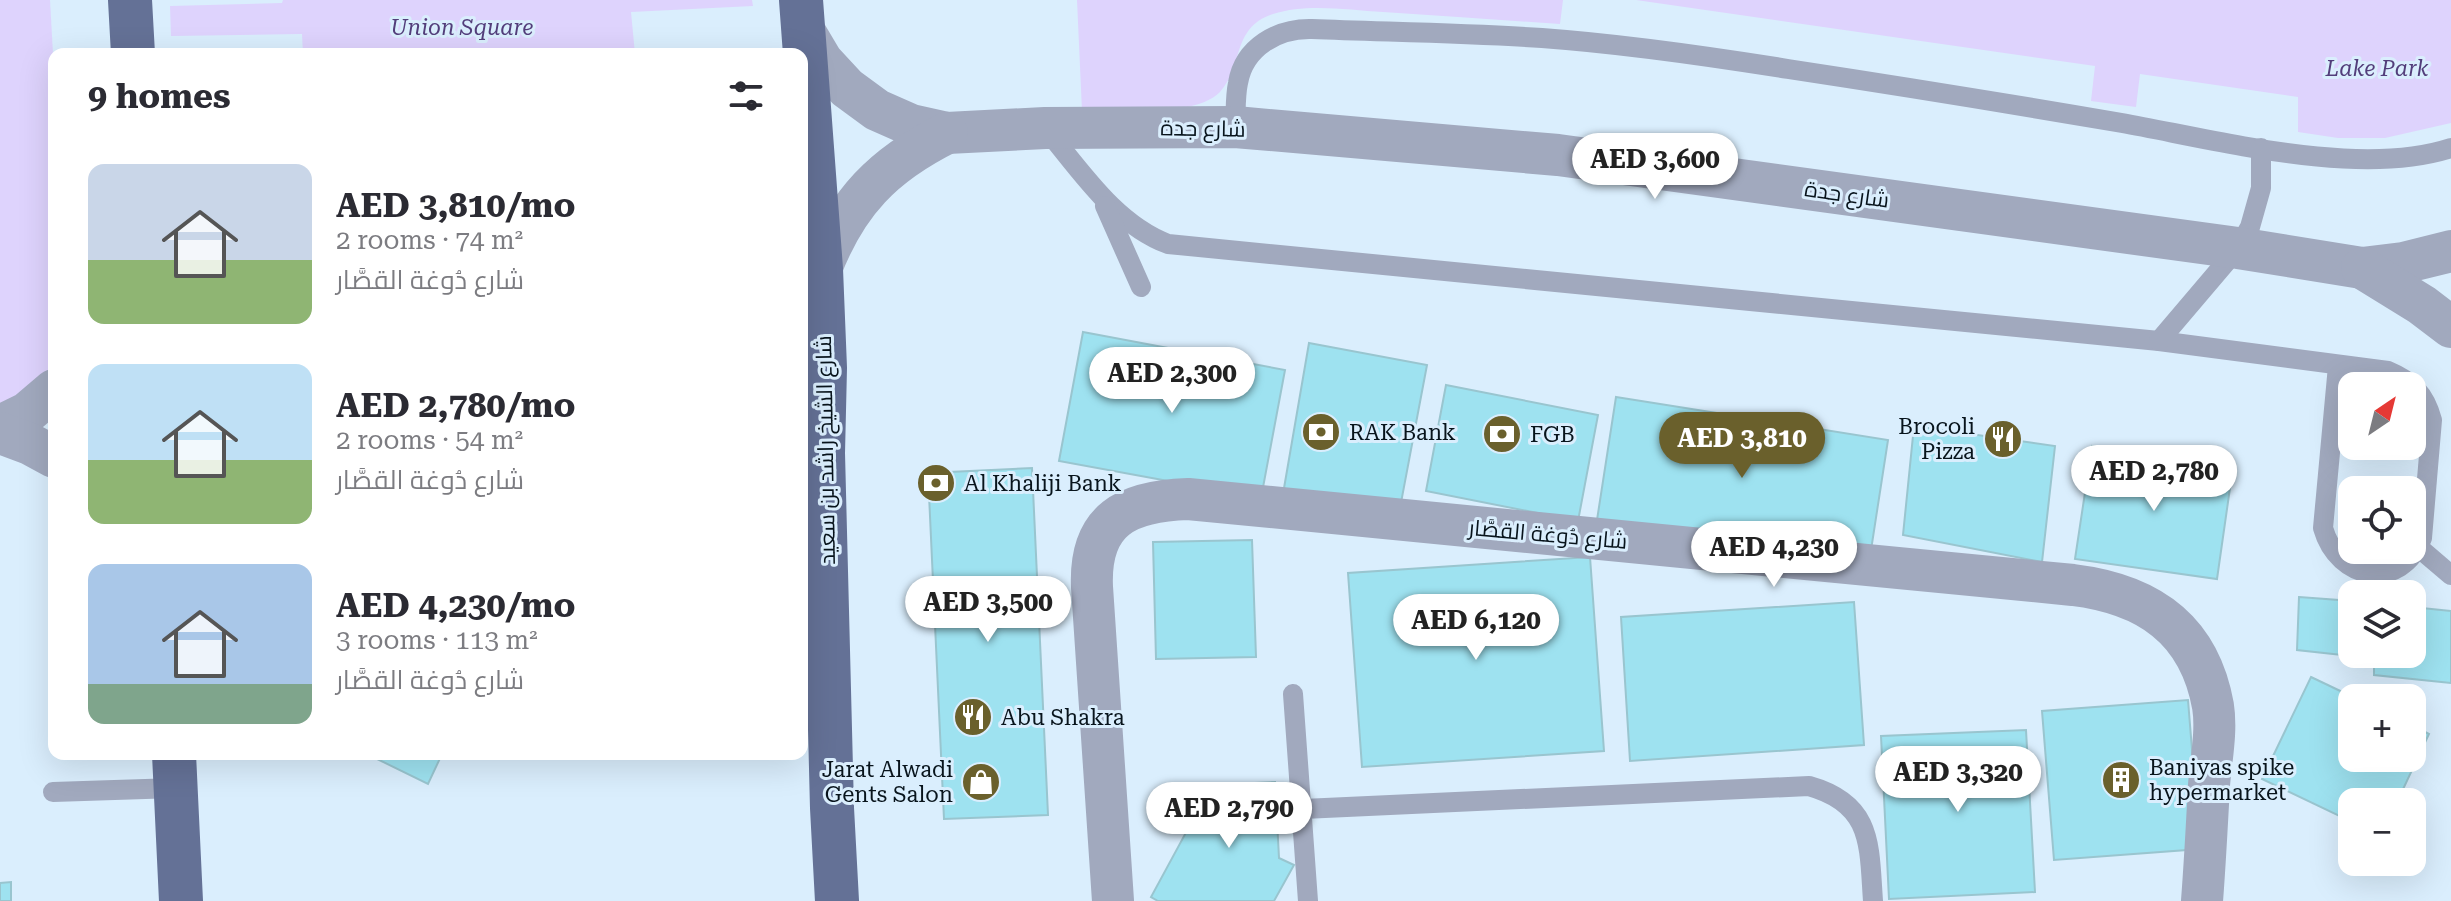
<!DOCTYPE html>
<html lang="en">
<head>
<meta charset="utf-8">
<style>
	body { margin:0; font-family:"Roboto Serif",Cairo,serif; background:#f2f2f3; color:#2b2b33; height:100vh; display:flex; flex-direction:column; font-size:30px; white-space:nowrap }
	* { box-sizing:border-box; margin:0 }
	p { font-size:26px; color:#7c7c81 }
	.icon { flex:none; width:44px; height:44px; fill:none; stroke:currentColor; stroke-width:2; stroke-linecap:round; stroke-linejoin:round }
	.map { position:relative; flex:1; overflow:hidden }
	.details { position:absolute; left:48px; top:48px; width:760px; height:712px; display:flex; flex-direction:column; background:#fff; border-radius:16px; box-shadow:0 8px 32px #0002 }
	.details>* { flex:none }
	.needle { width:52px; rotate:35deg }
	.buttons { position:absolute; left:2338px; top:372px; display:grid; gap:16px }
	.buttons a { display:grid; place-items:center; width:88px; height:88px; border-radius:16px; background:#fff; box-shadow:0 8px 32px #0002; font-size:40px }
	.price { position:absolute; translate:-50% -68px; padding:0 18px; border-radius:28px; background:#fff; color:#222; font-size:26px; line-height:52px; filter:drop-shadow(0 2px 4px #0008) }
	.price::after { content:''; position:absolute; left:50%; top:48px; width:24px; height:18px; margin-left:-12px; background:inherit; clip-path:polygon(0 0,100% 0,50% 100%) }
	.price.active { background:#6a602c; color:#fff }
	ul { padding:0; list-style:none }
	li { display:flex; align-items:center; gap:24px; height:200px; padding:0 40px }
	li span { display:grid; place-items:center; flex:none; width:224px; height:160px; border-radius:16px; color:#555 }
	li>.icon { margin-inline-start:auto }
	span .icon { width:96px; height:96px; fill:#fffc; stroke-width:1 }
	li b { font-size:34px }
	h2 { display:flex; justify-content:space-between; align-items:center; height:96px; padding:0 40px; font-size:34px }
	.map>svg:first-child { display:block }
	.green { fill:#ded3fd }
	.building { fill:#9ee2f0; stroke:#99c5cf; stroke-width:2 }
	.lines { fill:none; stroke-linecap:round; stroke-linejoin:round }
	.service { stroke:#a1a9be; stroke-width:20 }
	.minor { stroke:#a1a9be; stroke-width:42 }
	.primary { stroke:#647196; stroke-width:44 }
	.labels { text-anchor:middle; stroke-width:6; stroke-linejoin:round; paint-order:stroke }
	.park-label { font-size:22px; font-style:italic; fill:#533e7b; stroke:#daeefd }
	.street-label { font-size:22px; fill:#08141c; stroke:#daeefd }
	.poi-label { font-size:22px; fill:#08141c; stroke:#daeefd; text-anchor:start }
</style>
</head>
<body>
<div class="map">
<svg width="2451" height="901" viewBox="0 0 2451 901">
	<rect width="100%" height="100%" fill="#daeefd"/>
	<g class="green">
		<polygon points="0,0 50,0 54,72 54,378 0,406"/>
		<polygon points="283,0 752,0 753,6 631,12 635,54 303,54 302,34 171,36 170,6 282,3"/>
		<path d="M1077,0H1563L1560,24C1501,20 1442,16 1383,12C1348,10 1307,3 1273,14C1231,28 1244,66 1220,92C1194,118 1118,110 1082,111Z"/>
		<polygon points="1636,0 2451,0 2451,123 2385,138 2338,138 2298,132 2298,97 2140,74 2136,107 2091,101 2095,66"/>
	</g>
	<g class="building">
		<polygon points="1083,332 1285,370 1261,498 1059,461"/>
		<polygon points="1309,343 1427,365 1400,508 1283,494"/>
		<polygon points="1446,385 1598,415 1578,521 1426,491"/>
		<polygon points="1616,397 1888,440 1869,563 1597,520"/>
		<polygon points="1914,426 2055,446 2042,562 1903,535"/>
		<polygon points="2092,446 2233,467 2217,579 2075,559"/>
		<polygon points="1032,468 1048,815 944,819 928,473"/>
		<polygon points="1252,540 1256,657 1156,659 1153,542"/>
		<polygon points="1590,557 1604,751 1362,767 1348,573"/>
		<polygon points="2299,597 2352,601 2352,654 2361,654 2360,657 2297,650"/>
		<polygon points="1854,602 1864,745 1630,761 1621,617"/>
		<polygon points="2412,607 2451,611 2451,683 2374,675 2374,654 2412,654"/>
		<polygon points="2311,677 2355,698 2352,698 2352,758 2412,758 2412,725 2429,734 2397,802 2352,802 2352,822 2262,779"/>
		<polygon points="2188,700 2200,849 2054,860 2042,711"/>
		<polygon points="2026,730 2035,892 1889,899 1881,736"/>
		<polygon points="367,754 442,754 428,784"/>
		<polygon points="1275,782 1279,858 1294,865 1274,901 1158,901 1151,897 1196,814 1212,822 1210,785"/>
		<polygon points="11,882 11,901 0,901 0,883"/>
	</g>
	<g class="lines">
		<g class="service">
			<path d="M1235,127C1236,113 1235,97 1238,83C1244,47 1278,28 1312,29C1389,32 1466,33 1542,38C1624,44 1707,56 1788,69C1900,86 2011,104 2122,123C2217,140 2359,178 2451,148"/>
			<path d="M1045,128C1081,171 1115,224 1168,244L2159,341L2388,371C2412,381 2425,394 2432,420L2422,538C2401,592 2338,581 2323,528L2338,366"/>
			<polyline points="1105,206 1141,287"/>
			<polyline points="2159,341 2238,248 2250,227 2261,188 2261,148"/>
			<polyline points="2418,547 2451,575"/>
			<polyline points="1293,694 1308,901"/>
			<polyline points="53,792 176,788"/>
			<path d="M1303,809L1809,786C1873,804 1869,845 1873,901"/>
		</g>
		<g class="minor">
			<polyline points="803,29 822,61 847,88 877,110 911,125 947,133 1045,128 1235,127 1558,155 2238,248 2362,268 2403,263 2451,251"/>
			<polyline points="2362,268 2422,305 2451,327"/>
			<path d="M821,269C847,202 883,165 947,133"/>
			<polyline points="0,426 27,413 54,390"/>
			<polyline points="0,433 30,444 54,457"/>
			<path d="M1113,901L1092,587C1089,519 1127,501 1188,499L2073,585C2147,594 2199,628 2213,706C2217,731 2211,760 2209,785C2207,824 2205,862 2202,901"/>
		</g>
		<g class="primary">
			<polyline points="130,0 133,54"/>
			<polyline points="801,0 821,269 825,368 823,453 832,808 837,901"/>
			<polyline points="174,754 181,901"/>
		</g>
	</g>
	<defs>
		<symbol id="bank-disc" viewBox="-11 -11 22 22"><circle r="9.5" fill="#6a602c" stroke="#daeefd"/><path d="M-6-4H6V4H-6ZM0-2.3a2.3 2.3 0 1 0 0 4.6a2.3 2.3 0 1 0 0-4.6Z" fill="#fff"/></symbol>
		<symbol id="restaurant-disc" viewBox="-11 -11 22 22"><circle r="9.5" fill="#6a602c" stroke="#daeefd"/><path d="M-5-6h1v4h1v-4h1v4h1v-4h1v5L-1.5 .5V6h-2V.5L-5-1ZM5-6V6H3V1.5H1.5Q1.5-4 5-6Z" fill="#fff"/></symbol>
		<symbol id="building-disc" viewBox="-11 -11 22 22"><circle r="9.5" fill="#6a602c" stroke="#daeefd"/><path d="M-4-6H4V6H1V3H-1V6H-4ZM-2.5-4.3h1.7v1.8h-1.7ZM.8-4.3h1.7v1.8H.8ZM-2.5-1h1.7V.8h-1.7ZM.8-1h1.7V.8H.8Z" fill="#fff"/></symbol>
		<symbol id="shop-disc" viewBox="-11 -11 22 22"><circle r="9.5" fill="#6a602c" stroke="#daeefd"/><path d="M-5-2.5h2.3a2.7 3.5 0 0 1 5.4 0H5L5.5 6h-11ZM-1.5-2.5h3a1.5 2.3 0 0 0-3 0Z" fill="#fff"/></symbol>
	</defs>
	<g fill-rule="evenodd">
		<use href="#bank-disc" x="1299" y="410" width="44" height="44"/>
		<use href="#bank-disc" x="1480" y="412" width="44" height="44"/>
		<use href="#restaurant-disc" x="1981" y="417" width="44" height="44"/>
		<use href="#bank-disc" x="914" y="461" width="44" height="44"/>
		<use href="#restaurant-disc" x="951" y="695" width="44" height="44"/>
		<use href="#building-disc" x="2099" y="758" width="44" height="44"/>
		<use href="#shop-disc" x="959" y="760" width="44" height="44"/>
	</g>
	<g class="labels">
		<g class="park-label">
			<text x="462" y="35">Union Square</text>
			<text x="2377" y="76">Lake Park</text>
		</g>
		<g class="street-label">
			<text transform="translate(1203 128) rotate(1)" y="8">شارع جدة</text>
			<text transform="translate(1847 194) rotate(8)" y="8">شارع جدة</text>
			<text transform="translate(825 450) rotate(-91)" y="8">شارع الشيخ راشد بن سعيد</text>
			<text transform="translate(1548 534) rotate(5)" y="8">شارع دُوغة القصَّار</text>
		</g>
		<g class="poi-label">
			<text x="1975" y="434" text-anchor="end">Brocoli<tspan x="1975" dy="25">Pizza</tspan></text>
			<text x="1349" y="440">RAK Bank</text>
			<text x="1530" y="442">FGB</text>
			<text x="964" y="491">Al Khaliji Bank</text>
			<text x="1001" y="725">Abu Shakra</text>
			<text x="2149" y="775">Baniyas spike<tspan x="2149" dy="25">hypermarket</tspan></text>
			<text x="953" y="777" text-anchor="end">Jarat Alwadi<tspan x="953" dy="25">Gents Salon</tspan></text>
		</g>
	</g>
</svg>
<div class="buttons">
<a><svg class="needle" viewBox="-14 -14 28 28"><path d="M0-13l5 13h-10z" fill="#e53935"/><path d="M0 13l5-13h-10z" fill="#7c7c81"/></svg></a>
<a><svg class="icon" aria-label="locate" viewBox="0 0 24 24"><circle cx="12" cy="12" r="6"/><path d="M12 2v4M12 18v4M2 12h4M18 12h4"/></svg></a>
<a><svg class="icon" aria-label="layers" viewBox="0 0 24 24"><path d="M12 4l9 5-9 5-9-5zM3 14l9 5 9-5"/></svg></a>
<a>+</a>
<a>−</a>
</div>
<b class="price" style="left:1655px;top:201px">AED 3,600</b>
<b class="price" style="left:1172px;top:415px">AED 2,300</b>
<b class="price active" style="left:1742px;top:480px">AED 3,810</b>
<b class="price" style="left:2154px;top:513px">AED 2,780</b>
<b class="price" style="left:1774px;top:589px">AED 4,230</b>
<b class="price" style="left:988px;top:644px">AED 3,500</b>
<b class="price" style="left:1476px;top:662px">AED 6,120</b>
<b class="price" style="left:1958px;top:814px">AED 3,320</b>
<b class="price" style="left:1229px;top:850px">AED 2,790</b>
<section class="details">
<h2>9 homes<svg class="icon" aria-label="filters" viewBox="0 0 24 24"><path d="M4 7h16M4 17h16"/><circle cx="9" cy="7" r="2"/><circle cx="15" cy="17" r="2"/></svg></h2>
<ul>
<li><span style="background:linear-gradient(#c9d6e8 60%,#8fb573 0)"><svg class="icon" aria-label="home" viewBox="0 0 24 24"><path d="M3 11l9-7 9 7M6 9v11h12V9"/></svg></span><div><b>AED 3,810/mo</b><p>2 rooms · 74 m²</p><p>شارع دُوغة القصَّار</p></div></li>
<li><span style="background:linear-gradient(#bfe0f5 60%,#8fb573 0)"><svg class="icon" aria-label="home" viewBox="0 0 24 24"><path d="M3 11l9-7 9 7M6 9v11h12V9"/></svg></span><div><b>AED 2,780/mo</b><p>2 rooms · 54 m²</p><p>شارع دُوغة القصَّار</p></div></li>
<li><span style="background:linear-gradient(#a9c7e8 75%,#7fa58c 0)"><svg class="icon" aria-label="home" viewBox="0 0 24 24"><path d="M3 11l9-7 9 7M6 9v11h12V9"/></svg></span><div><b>AED 4,230/mo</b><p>3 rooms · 113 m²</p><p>شارع دُوغة القصَّار</p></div></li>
</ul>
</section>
</div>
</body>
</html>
